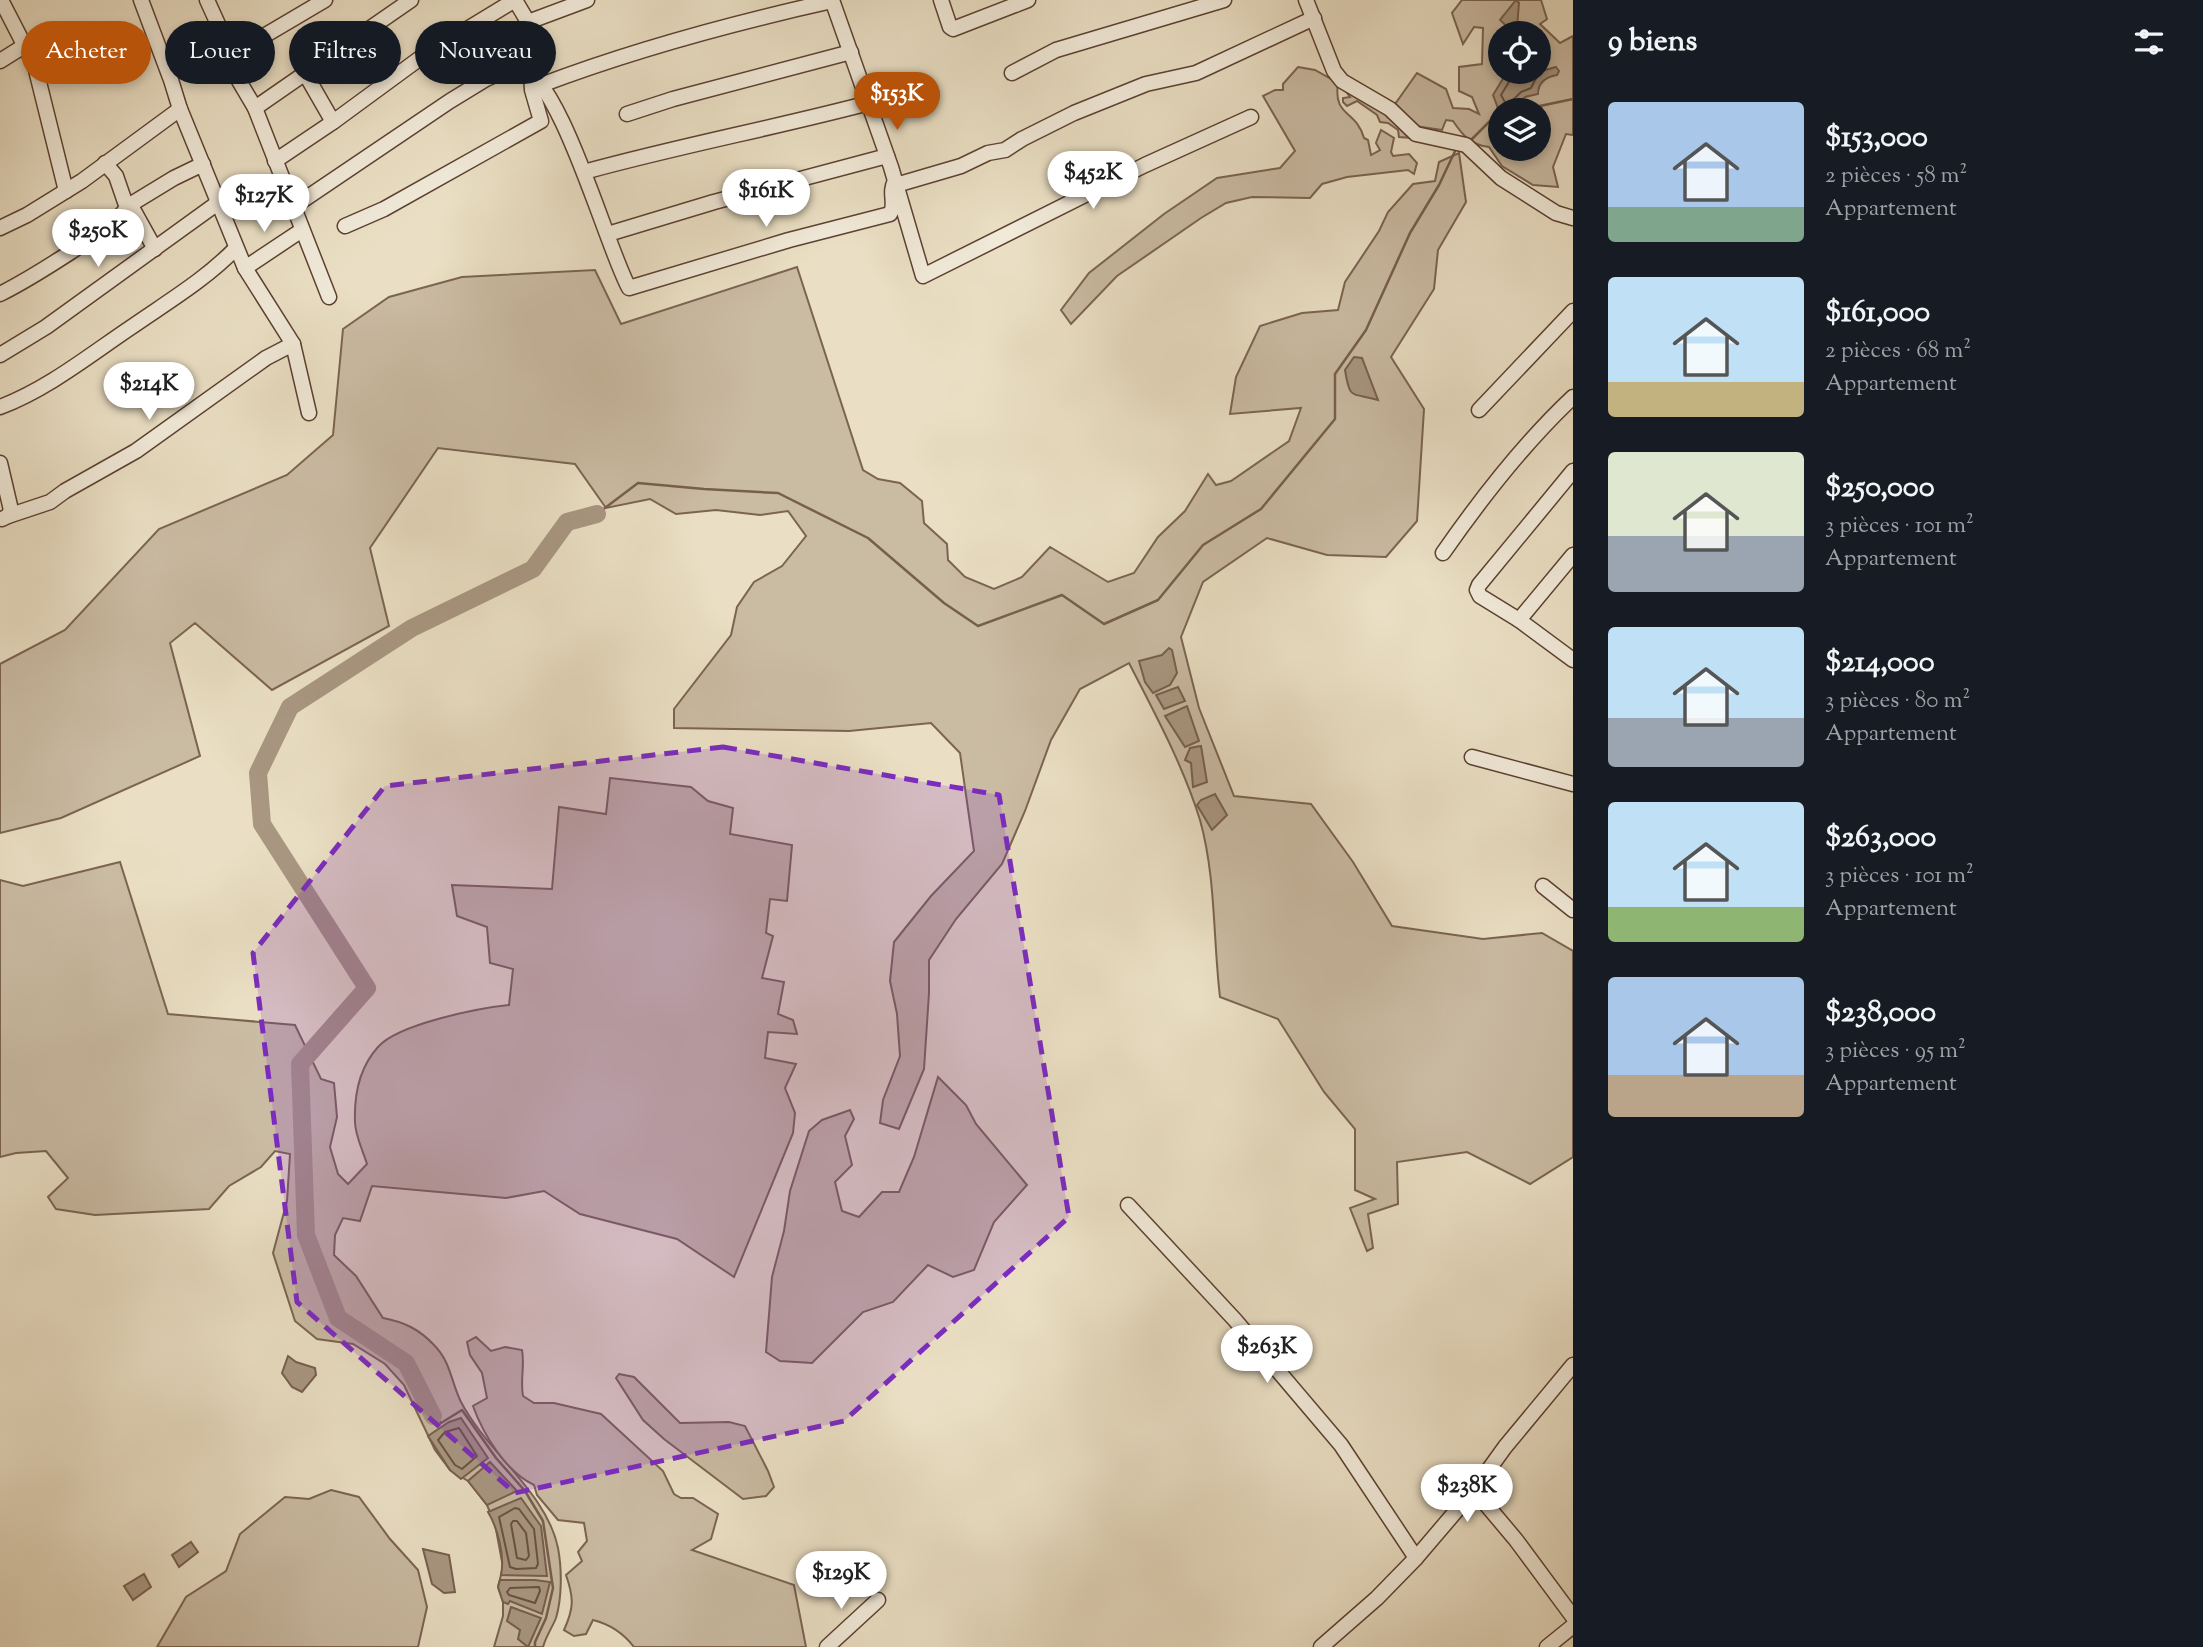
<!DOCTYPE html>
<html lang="fr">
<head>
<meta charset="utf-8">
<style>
	body { margin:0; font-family:"Sorts Mill Goudy",serif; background:#20242c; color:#f1f3f6; height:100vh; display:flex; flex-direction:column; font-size:26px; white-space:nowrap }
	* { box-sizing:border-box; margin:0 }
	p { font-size:23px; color:#9ea1a6 }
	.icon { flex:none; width:38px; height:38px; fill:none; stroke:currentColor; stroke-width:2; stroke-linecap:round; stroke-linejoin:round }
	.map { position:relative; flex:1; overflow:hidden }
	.panel { display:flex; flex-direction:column; background:#171b24; width:630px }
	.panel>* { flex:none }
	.top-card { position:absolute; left:21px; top:21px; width:665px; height:63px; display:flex; gap:14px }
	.controls { position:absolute; left:1488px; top:21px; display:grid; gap:14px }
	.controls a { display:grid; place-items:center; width:63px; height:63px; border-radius:50%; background:#171b24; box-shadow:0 4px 10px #0003; font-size:35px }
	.price { position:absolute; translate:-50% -60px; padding:0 16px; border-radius:24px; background:#fff; color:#222; font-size:23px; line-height:46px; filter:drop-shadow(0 2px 4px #0008) }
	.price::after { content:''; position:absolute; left:50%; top:42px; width:21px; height:16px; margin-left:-10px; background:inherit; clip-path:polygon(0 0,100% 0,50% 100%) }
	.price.active { background:#b45309; color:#fff }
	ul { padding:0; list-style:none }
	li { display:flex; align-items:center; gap:21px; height:175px; padding:0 35px }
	li span { display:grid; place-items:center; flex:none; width:196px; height:140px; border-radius:7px; color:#555 }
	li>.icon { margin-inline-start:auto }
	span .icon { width:84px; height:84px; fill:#fffc; stroke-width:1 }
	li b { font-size:30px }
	h2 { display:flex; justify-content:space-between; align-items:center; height:84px; padding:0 35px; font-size:30px }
	.pill { padding:0 24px; border-radius:32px; background:#171b24; box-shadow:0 4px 10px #0003; font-size:24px; line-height:63px }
	.pill.active { background:#b45309; color:#fff }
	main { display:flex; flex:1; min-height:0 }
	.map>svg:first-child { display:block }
	.green { fill:#cabba3; stroke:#7b6452; stroke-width:2; fill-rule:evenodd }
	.water { fill:#a99782; stroke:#775f4e; stroke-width:2 }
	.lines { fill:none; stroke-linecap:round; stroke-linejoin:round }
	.shore { stroke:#6a5242; stroke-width:2 }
	.stream { stroke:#775f4e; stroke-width:2.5 }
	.river { stroke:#a99782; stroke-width:18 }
	.minor-casing { stroke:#5c4132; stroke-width:17 }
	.minor { stroke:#f1ead9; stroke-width:14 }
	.marked { fill:#7b2cbf; fill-opacity:0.2; stroke:#7b2cbf; stroke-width:5; stroke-dasharray:14 9; stroke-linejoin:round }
</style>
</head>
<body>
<main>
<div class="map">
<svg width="1573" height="1647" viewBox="0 0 1573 1647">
	<rect width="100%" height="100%" fill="#eadfc4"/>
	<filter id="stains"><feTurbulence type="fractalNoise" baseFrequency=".00286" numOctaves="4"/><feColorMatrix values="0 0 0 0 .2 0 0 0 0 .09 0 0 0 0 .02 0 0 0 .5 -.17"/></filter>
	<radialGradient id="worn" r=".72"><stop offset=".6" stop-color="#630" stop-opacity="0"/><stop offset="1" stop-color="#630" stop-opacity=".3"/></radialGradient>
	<g class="green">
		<path d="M1462,0H1541L1547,19L1540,24L1560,43L1573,36V135L1566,134L1553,167L1558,187L1533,185L1502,166L1489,147C1471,145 1463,136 1453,121L1446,120L1442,130L1408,125L1393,107L1417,73L1446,89L1453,108L1469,109L1479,114L1472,97L1459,91V67L1482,64L1483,28L1474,27L1463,44L1452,13ZM1500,33H1538V72H1500ZM1500,110H1538V149H1500Z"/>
		<path d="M1298,67L1315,70L1338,83C1333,118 1356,109 1364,138L1368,140L1371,155L1380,150L1376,143L1381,130L1394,138L1391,152L1393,156L1409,154L1417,163L1414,174L1408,170L1347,177L1322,184L1310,198L1252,197L1226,203L1201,218L1117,276L1071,324L1061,310L1089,273L1164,214L1217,178L1280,168L1295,151L1263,96L1275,90H1283V84Z"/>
		<polygon points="1345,90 1389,111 1413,138 1399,137 1398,130 1388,123 1380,122 1377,115 1357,101 1347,106 1343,102 1343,98 1350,97"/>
		<path d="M1459,153L1466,202L1438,250L1434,289L1391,357L1424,409L1417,521L1386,557L1327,555L1267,538L1203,582L1181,637L1199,708L1234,796L1311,804L1353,862L1392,926L1483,939L1542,933L1573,951V1157L1530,1184L1467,1152L1397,1162L1398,1204L1368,1214L1373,1248L1367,1251L1350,1208L1375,1199L1355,1190V1129L1324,1092L1278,1019L1220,997C1213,939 1216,877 1200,820C1183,765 1155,714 1129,663L1080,689L1051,740L1025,811L1002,864L956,919L929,960V993L924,1069L899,1129L880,1123L883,1100L900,1056L897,1014L890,981L894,942L931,896L974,851L960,753L931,723L849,731L674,728V709L731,635L737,607L754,582L782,566L806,536L788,511L760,515L716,510L676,514L650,499L606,508L575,464L438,448L370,548L389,626L272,690L195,623L170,643L200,756L61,818L0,833V664L65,630L159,529L287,475L333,435L343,329L389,297L462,277L595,270L621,324L797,267L863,470L878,479L900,483L922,501L924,523L947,544L948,560L965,577L994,589L1022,577L1050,547L1108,582L1134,573L1158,537L1185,511L1208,474L1216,485L1231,481L1289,441L1301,408L1230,414L1236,377L1260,326L1302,313L1338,310L1345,282L1379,231L1388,212L1413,184L1435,181L1439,162Z"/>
		<path d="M610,778L691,787L708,801L733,808L730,834L792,845L787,901L770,899L766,933L773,936L762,978L784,982L778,1014L793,1020L797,1034L768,1032L765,1058L796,1064L785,1088L795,1113L793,1133L734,1277L677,1239L580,1214L544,1191L506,1198L372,1186L360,1221L343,1218L335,1235L334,1255L356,1276L383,1318C404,1322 419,1329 434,1345C451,1362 451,1382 461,1402C487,1452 547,1493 558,1548C562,1569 562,1598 556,1618C552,1628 546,1636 543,1647H494L503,1616V1602L498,1587L503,1567L495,1524L487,1505L468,1481L450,1470L435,1450L404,1385L385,1364L353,1344L317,1339L295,1321L273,1253L287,1201L290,1154L275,1151L261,1167L229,1186L209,1209L95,1215L56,1209L48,1197L68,1178L46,1151L16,1153L0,1157V880L23,886L120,862L168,1014L295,1025L321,1079L334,1083L337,1117L330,1147L338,1174L348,1184L367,1164C363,1151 355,1135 355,1122C354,1095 359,1068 378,1047C398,1024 479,1008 509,1005L513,969L490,963L487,927L457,916L452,885L552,889L559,807L606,814Z"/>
		<polygon points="938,1077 966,1105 976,1124 1027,1185 994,1222 974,1270 953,1277 928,1265 893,1302 863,1312 812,1363 780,1361 766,1352 772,1277 784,1231 790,1191 809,1131 822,1120 850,1110 854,1119 845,1136 852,1165 835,1182 842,1211 859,1217 882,1192 899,1192 914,1157"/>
		<path d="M476,1337L491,1351L505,1347L522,1350C525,1366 520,1380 523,1396L534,1403H554L601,1414L663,1471L674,1494L681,1498H693L718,1514L711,1539L692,1550L794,1585L806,1647H634C624,1634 609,1624 593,1620L586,1634L574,1636L564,1630C574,1608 574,1598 566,1575L582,1561L578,1552L587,1541L584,1523L558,1520L537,1495L534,1485C506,1472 483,1434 473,1406L487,1398L482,1373L470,1355L467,1342Z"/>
		<polygon points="619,1374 634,1377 680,1423 729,1422 745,1426 768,1471 774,1487 766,1496 743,1499 664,1439 643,1420 616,1378"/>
		<polygon points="331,1490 359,1497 390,1539 418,1570 427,1607 418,1647 157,1647 186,1597 226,1571 240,1534 285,1497 309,1499"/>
	</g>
	<g class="water">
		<polygon points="1516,0 1519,3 1517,28 1513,32 1500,20"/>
		<path d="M1556,67L1559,71L1557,75C1546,77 1538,82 1538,94L1525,97L1515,109L1498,108L1493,95L1507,72H1538Z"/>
		<path d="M1354,357L1362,358L1378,400C1351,392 1350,401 1345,370Z"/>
		<polygon points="1169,648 1172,650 1177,673 1170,685 1153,693 1145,682 1139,661 1162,655"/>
		<polygon points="1178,687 1185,701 1164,709 1156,695"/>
		<polygon points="1187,706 1199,741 1185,747 1165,716"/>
		<polygon points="1201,746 1207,782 1193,787 1191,763 1185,760 1190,748"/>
		<polygon points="1215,794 1227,815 1212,830 1197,805 1201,800"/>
		<polygon points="288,1356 296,1362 315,1368 316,1375 302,1392 292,1387 282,1373"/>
		<polygon points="461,1418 488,1458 461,1479 450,1470 428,1436 449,1422"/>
		<polygon points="490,1462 517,1491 487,1505 468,1481"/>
		<path d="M521,1498L541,1526L547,1576L501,1575C505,1556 498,1529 488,1512Z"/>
		<polygon points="191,1542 198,1552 179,1567 172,1555"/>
		<polygon points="423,1549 449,1555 455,1592 444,1593 432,1584"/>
		<polygon points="144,1574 151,1587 133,1600 124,1586"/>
		<polygon points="500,1580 535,1580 550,1582 542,1614 510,1601 508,1604 503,1602 498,1587"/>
		<polygon points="511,1607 541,1618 528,1647 518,1639 520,1630 507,1621"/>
	</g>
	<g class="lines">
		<g class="shore">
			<polyline points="1512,72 1512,77 1501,95 1507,106 1521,92 1531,88 1536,78 1532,72"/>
			<polygon points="459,1428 477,1456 462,1469 455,1465 438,1440 445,1432"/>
			<polygon points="515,1508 519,1509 534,1529 538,1564 536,1568 516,1569 510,1567 499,1517"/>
			<polygon points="513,1521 517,1521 526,1533 529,1556 526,1560 517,1558 511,1524"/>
			<polygon points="539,1587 540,1591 535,1603 509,1595 507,1592 510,1588"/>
		</g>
		<g class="stream">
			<polyline points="1521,110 1573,99"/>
			<polyline points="1470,141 1495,116 1500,115"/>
			<polyline points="597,514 638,483 704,489 778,493 868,538 944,603 978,626 1062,595 1104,624 1158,600 1203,545 1261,509 1335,419 1335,374 1366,330 1410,233 1439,185 1456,149"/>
			<polyline points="433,1416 441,1423 462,1410 496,1458 525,1491 543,1521 553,1588 546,1618 535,1642 535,1647"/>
		</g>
		<polyline class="river" points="433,1416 406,1363 338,1318 306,1235 300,1064 367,988 262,824 258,773 290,707 412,628 533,569 567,522 597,514"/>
		<defs>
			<g id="minor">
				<polyline points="1,0 35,66 66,191"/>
				<polyline points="141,0 171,80 180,109 245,268 293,344 309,413"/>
				<polyline points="207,0 232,55 232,69 255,108 329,297"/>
				<polyline points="832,0 891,167 923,276 1145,165 1251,117"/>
				<polyline points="941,0 950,27 953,29 1028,0"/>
				<polyline points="1306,0 1334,71 1342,81 1390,109 1416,134 1466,145 1501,178 1556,213 1573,218"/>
				<polyline points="232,55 325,0"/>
				<polyline points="0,61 24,46"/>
				<polyline points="1012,73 1056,50 1224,0"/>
				<polyline points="306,75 333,122"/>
				<path d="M541,85C636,49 733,23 832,1"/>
				<polyline points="255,108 411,0"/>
				<polyline points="627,114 673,99 851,52"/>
				<polyline points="275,161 333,122 423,56 515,0 528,22 587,0"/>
				<polyline points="105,163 116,176 127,208"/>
				<path d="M584,172C678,146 774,128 869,103"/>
				<polyline points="896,185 961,166 988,153 1005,150 1022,139 1074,113 1146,84 1196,73 1314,18"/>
				<polyline points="130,204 155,249"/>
				<path d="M293,207L450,101L486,79L518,65C561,77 606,246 629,288L789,240L890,214C897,205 888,193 895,181"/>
				<polyline points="345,226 384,209 541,121 532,90 531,74"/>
				<polyline points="0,228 27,215 82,181 180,109"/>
				<polyline points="608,234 714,202 887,156"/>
				<polyline points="245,268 302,230"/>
				<path d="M0,294C24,282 118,226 128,206L174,178L203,164"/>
				<polyline points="0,355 46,327 219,202"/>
				<path d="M0,407C48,389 91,354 133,326C169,301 206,279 236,248"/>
				<polyline points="1479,410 1573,311"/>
				<polyline points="0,463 11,510 8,516 2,519"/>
				<polyline points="1573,471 1479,585 1477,590 1480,596 1519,620 1573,660"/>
				<polyline points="8,516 50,502 65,491 136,451 266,358 293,344"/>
				<path d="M1443,553C1482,497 1524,443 1573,397"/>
				<polyline points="1519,620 1573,555"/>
				<polyline points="1472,757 1573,784"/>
				<polyline points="1543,886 1573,910"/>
				<polyline points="1128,1205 1235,1320 1341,1445 1416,1558"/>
				<polyline points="1474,1490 1516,1540 1573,1617"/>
				<polyline points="827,1647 878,1600"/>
				<polyline points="1321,1647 1377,1598 1416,1558 1474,1490 1505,1447 1573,1365"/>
				<polyline points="1547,1647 1573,1626"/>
			</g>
		</defs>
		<use href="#minor" class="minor-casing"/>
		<use href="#minor" class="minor"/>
	</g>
	<path class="marked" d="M723,747L999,795L1069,1217L844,1421L515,1493L297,1302L253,953L385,786Z"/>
	<rect width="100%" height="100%" filter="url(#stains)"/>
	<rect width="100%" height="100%" fill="url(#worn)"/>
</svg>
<div class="controls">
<a><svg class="icon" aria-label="locate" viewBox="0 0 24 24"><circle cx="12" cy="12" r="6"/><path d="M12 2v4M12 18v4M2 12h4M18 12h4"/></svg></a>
<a><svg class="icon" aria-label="layers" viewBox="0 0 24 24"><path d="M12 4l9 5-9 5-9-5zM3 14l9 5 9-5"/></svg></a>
</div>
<b class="price active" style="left:897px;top:132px">$153K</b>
<b class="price" style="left:1093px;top:211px">$452K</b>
<b class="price" style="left:766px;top:229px">$161K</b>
<b class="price" style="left:264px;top:234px">$127K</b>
<b class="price" style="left:98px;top:269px">$250K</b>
<b class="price" style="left:149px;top:422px">$214K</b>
<b class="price" style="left:1267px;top:1385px">$263K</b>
<b class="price" style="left:1467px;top:1524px">$238K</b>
<b class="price" style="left:841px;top:1611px">$129K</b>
<div class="top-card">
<a class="pill active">Acheter</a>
<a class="pill">Louer</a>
<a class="pill">Filtres</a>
<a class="pill">Nouveau</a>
</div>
</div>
<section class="panel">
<h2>9 biens<svg class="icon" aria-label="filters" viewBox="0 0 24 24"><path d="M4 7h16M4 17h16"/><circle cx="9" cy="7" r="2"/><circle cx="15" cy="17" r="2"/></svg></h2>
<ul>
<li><span style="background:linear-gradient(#a9c7e8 75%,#7fa58c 0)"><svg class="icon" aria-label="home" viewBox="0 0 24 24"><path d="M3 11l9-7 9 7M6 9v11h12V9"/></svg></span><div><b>$153,000</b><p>2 pièces · 58 m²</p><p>Appartement</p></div></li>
<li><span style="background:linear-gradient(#bfe0f5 75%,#c2b280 0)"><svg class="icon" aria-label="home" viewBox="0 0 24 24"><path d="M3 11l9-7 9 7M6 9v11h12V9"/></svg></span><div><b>$161,000</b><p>2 pièces · 68 m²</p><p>Appartement</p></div></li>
<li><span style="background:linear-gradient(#dfe7d0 60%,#9aa5b1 0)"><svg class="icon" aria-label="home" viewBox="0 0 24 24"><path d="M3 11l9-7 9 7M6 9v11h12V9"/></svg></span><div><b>$250,000</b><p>3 pièces · 101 m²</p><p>Appartement</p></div></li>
<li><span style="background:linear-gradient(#bfe0f5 65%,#9aa5b1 0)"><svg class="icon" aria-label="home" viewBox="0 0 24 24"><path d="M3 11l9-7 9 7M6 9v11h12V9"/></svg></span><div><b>$214,000</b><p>3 pièces · 80 m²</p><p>Appartement</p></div></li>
<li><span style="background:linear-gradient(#bfe0f5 75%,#8fb573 0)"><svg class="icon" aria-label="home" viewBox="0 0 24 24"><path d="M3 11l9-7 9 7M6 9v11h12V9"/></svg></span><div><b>$263,000</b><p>3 pièces · 101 m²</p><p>Appartement</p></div></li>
<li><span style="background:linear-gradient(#a9c7e8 70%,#b9a48a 0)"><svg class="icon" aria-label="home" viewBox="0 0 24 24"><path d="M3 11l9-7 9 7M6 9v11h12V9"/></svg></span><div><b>$238,000</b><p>3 pièces · 95 m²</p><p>Appartement</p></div></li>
</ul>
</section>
</main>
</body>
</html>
